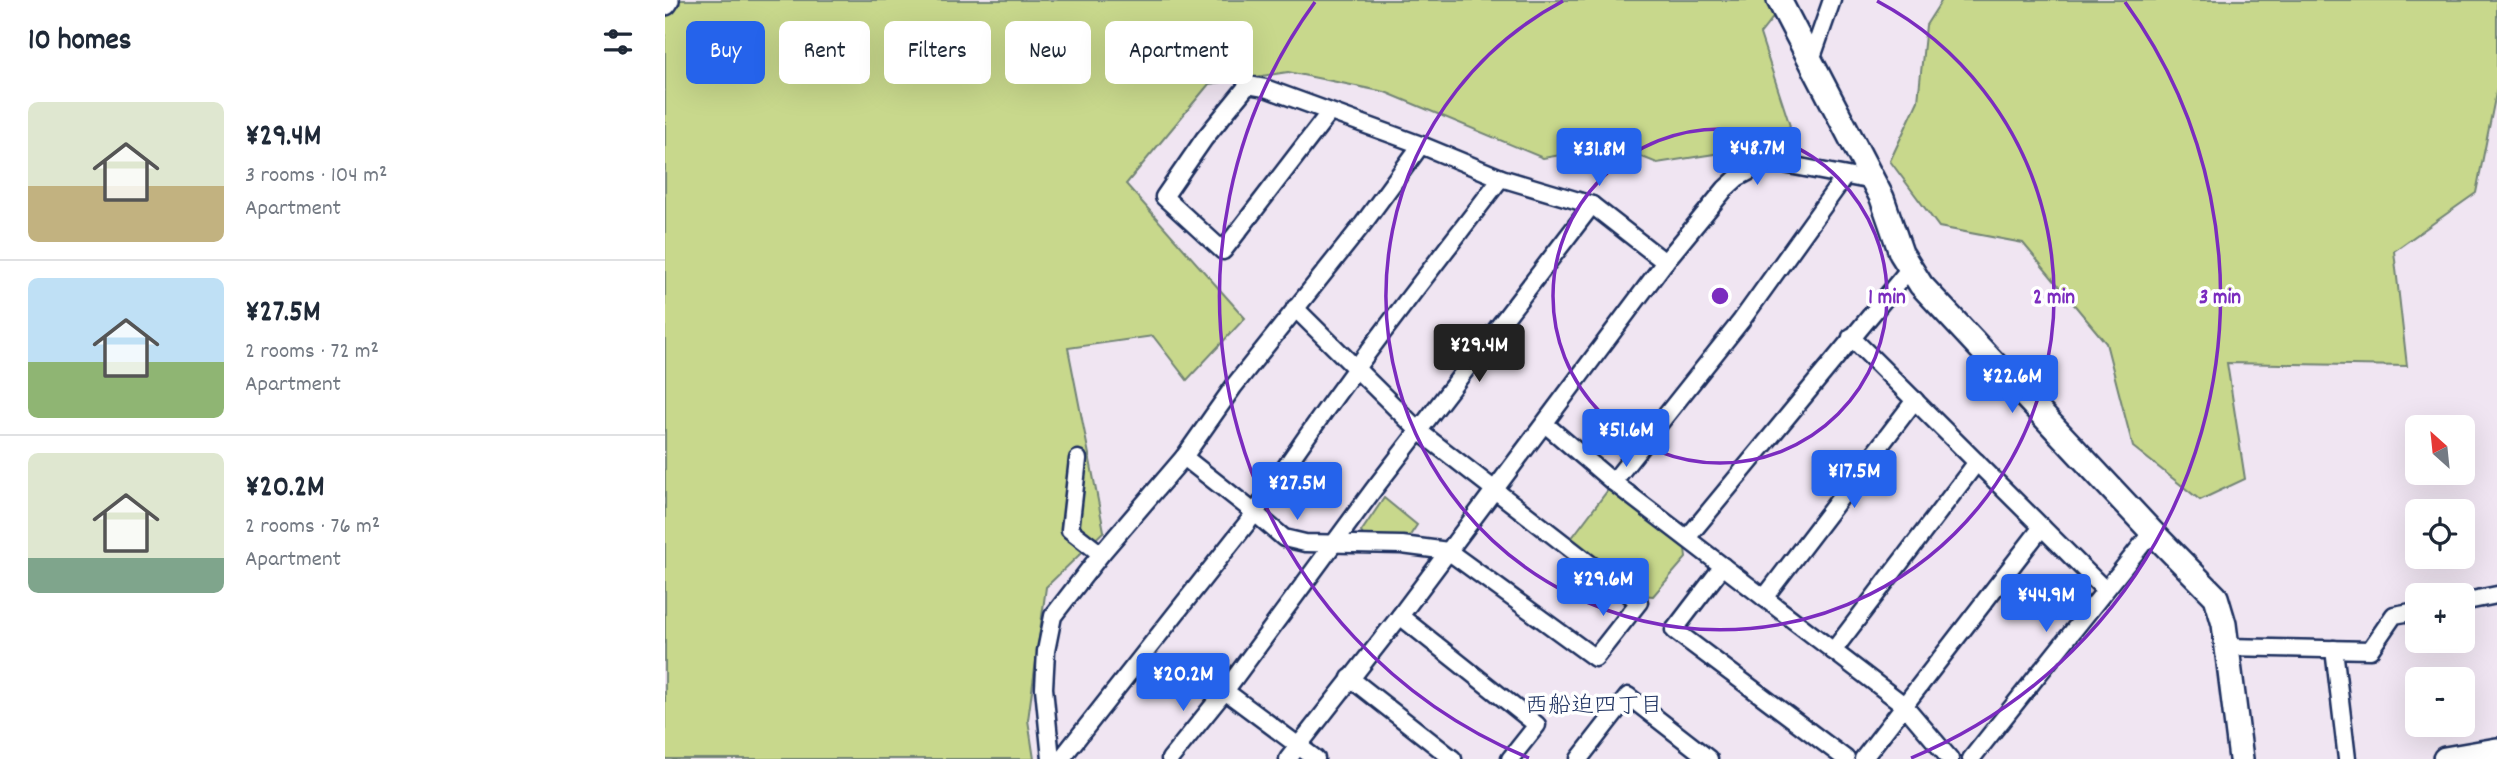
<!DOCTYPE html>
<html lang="en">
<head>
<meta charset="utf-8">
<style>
	body { margin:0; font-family:Dekko,"Klee One",sans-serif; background:#f6f6f7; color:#1f2937; height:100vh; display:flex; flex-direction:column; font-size:26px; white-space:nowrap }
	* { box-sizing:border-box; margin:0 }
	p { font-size:23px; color:#747a83 }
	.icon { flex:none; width:38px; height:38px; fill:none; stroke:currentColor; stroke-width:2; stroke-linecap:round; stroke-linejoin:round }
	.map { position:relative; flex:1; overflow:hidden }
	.drawer { display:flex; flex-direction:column; background:#fff; width:665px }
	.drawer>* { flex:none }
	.guide { position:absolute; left:21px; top:21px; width:665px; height:63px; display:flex; gap:14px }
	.needle { width:46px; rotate:333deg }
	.buttons { position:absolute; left:1740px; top:415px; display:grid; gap:14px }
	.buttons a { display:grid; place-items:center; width:70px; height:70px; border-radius:10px; background:#fff; box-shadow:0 7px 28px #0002; font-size:35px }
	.price { position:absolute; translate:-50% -60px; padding:0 16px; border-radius:7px; background:#2563eb; color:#fff; font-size:23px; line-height:46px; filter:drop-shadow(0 2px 4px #0008) }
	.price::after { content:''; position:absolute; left:50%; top:42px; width:21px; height:16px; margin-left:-10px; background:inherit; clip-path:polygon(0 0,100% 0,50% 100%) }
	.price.selected { background:#222; color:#fff }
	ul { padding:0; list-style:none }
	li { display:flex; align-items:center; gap:21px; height:175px; padding:0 28px }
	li+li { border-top:2px solid #e0e1e3 }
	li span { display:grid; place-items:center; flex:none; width:196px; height:140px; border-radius:10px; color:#555 }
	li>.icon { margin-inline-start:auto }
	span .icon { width:84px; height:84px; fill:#fffc; stroke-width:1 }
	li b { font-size:30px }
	h2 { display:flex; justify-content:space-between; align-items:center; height:84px; padding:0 28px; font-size:30px }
	.tag { padding:0 24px; border-radius:10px; background:#fff; box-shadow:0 7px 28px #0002; font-size:24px; line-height:63px }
	.tag.selected { background:#2563eb; color:#fff }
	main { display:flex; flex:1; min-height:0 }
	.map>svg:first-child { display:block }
	.green { fill:#c8d88c; stroke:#728475; stroke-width:2 }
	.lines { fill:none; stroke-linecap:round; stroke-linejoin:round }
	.street-casing { stroke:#1b2f5e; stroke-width:21 }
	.secondary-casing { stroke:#1b2f5e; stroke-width:28 }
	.street { stroke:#fff; stroke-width:16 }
	.secondary { stroke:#fff; stroke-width:23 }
	.ring { fill:none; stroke:#7b2cbf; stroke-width:3.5 }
	.labels { text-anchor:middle; stroke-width:7; stroke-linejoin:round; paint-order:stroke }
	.neighbourhood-label { font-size:23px; fill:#1b2f5e; stroke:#fff }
	.centre { fill:#7b2cbf; stroke:#fff; stroke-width:3.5 }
	.ring-label { font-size:21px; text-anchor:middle; font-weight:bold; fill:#7b2cbf; stroke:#fff; stroke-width:7; stroke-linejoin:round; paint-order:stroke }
</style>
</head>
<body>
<main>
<section class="drawer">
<h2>10 homes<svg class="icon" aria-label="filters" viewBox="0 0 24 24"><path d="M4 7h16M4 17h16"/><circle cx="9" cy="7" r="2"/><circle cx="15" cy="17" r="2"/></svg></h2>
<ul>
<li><span style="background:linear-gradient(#dfe7d0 60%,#c2b280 0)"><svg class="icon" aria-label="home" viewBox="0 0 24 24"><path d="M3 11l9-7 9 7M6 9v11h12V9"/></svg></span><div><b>¥29.4M</b><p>3 rooms · 104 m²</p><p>Apartment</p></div></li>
<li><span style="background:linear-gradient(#bfe0f5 60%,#8fb573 0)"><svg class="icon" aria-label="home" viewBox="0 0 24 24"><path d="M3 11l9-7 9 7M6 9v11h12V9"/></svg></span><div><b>¥27.5M</b><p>2 rooms · 72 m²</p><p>Apartment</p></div></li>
<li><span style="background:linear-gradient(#dfe7d0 75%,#7fa58c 0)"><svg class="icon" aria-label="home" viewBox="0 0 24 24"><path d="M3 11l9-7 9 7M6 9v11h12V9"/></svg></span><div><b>¥20.2M</b><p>2 rooms · 76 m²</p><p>Apartment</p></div></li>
</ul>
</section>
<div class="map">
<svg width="1832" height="759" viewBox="0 0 1832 759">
	<rect width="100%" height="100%" fill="#f0e5f2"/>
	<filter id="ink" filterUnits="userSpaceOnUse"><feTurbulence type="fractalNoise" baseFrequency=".0143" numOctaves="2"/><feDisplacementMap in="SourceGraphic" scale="14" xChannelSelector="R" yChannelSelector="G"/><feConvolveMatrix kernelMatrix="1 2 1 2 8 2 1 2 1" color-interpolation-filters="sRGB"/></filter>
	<g filter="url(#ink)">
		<g class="green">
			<polygon points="0,0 1122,0 1095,34 1125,126 1094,147 992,163 950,146 878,158 720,92 623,72 544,84 461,184 580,318 522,380 488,336 403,348 439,531 381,587 363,720 369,759 0,759"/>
			<polygon points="1277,0 1832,0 1832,88 1811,193 1729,251 1742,366 1562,363 1580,479 1535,500 1468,447 1441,343 1358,243 1274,227 1225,161 1253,101 1261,25"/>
			<polygon points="943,490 1020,548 1021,558 988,596 977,595 906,539"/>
			<polygon points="719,498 752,525 744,537 700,538 696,532"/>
		</g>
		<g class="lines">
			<defs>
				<g id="street">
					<polyline points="1146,60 1167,0"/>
					<polyline points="664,113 558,251 499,197 539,139 583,85 600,88 756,145 836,178 927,205 1000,262"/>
					<path d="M630,308L755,432L974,602L930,658L783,551L737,545L640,543L619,538L590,513C665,397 752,288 836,178"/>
					<polyline points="1186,337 1440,590"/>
					<polyline points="880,424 948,482 1239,705 1285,759"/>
					<polyline points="413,459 405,530 436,554"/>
					<polyline points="948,482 1076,321 1180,176"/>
					<polyline points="1022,538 1245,268"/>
					<polyline points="1058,566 1009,630 1181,759"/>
					<polyline points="1099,598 1250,400"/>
					<polyline points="1797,602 1832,595"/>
					<polyline points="735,616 872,725 845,759"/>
					<polyline points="1562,647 1705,650 1729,615 1752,611"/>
					<polyline points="1669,649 1682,759"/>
					<polyline points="1168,651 1312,462"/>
					<polyline points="685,678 788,759"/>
					<polyline points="560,691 651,759"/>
					<polyline points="386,759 379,688 381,651 388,616 436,554 519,457 569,386 698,224 756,145"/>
					<polyline points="396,759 590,513 519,457"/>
					<polyline points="505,759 560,691 709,489 927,205"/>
					<polyline points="623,759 735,616 1000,262 1060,189 1072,178 1104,161 1208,181"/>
					<polyline points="914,759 963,696 1044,759"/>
					<polyline points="1198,759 1377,527"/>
					<polyline points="1306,759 1487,532"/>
				</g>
				<g id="secondary">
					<polyline points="1114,0 1217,198 1236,253 1256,285 1487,532 1551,597 1559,624 1576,759"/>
					<polyline points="0,3 2,0"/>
					<polyline points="1780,759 1832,750"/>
				</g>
			</defs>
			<use href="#street" class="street-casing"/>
			<use href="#secondary" class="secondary-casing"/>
			<use href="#street" class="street"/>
			<use href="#secondary" class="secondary"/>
		</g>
	</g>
	<g class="ring">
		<circle cx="1055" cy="296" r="167"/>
		<path d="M1212 1A334 334 0 1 1 898 1"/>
		<path d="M864 758A500 500 0 0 1 650 2M1460 2A500 500 0 0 1 1246 758"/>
	</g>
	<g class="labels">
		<g class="neighbourhood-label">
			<text x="929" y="712">西船迫四丁目</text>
		</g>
	</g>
	<circle cx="1055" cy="296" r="10" class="centre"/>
	<g class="ring-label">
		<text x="1222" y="303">1 min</text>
		<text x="1389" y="303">2 min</text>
		<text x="1555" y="303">3 min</text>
	</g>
</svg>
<div class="buttons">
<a><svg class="needle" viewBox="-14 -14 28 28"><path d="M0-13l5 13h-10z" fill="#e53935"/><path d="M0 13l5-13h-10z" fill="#747a83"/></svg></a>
<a><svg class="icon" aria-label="locate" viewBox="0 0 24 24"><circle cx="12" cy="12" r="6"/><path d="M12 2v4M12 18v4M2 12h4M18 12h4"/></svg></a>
<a>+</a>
<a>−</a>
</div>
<b class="price" style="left:1092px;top:187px">¥48.7M</b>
<b class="price" style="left:934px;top:188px">¥31.8M</b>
<b class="price selected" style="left:814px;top:384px">¥29.4M</b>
<b class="price" style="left:1347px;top:415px">¥22.6M</b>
<b class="price" style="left:961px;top:469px">¥51.6M</b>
<b class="price" style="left:1189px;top:510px">¥17.5M</b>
<b class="price" style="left:632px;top:522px">¥27.5M</b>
<b class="price" style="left:938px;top:618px">¥29.6M</b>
<b class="price" style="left:1381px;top:634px">¥44.9M</b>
<b class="price" style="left:518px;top:713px">¥20.2M</b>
<div class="guide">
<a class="tag selected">Buy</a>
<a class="tag">Rent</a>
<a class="tag">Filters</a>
<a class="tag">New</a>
<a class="tag">Apartment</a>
</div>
</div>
</main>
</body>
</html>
